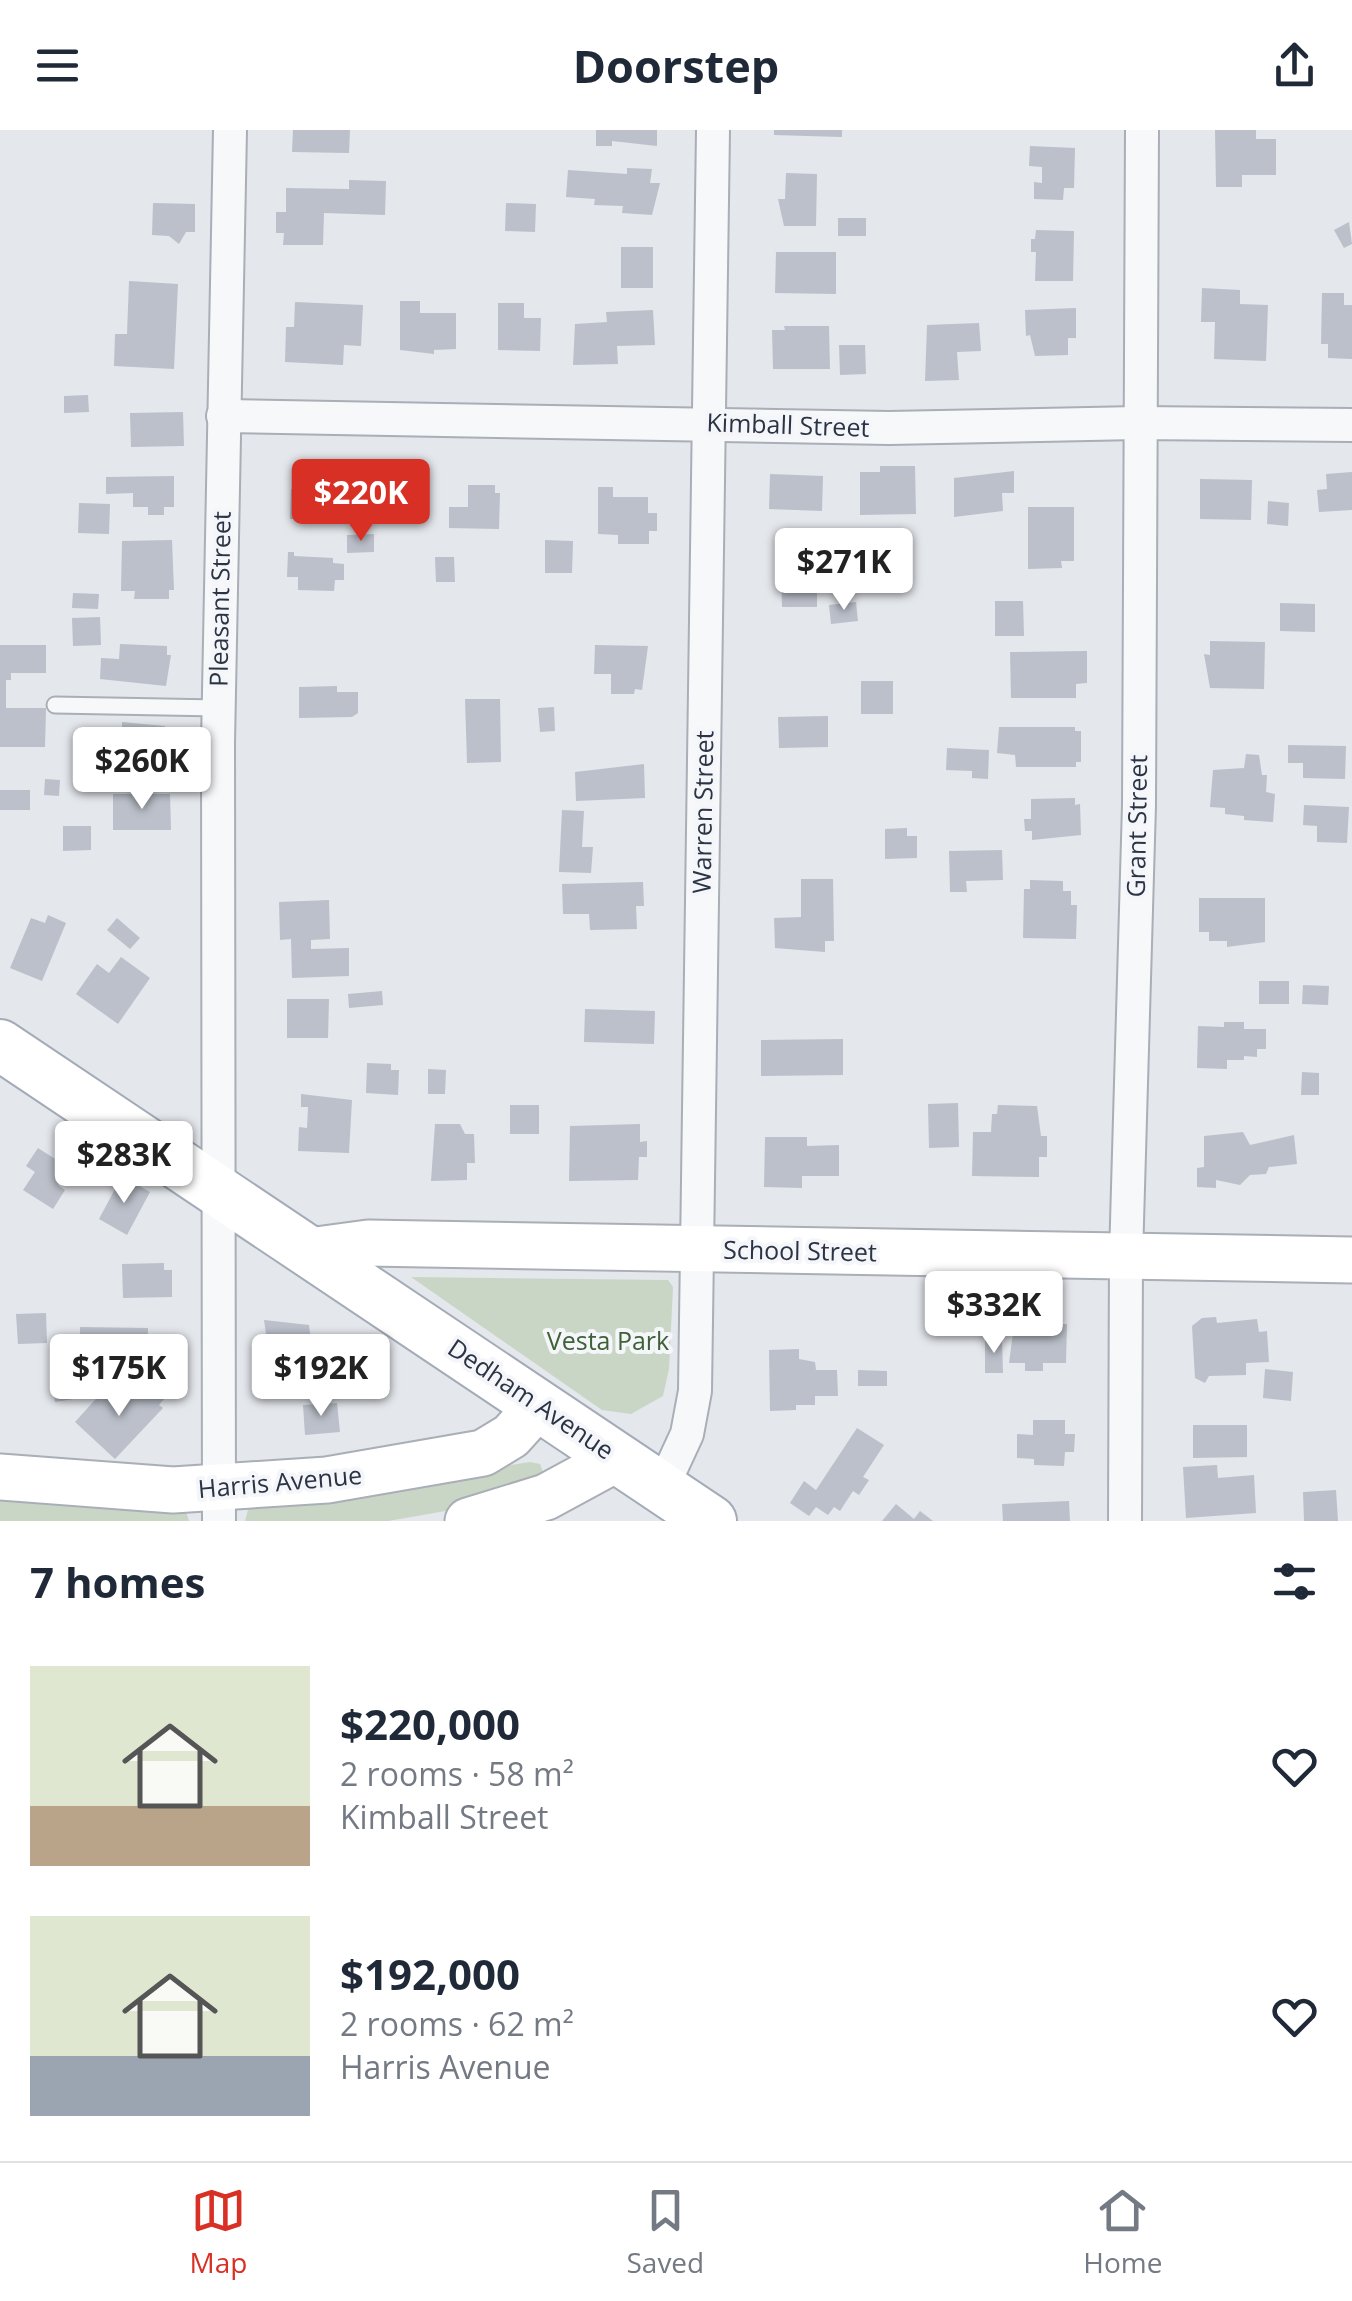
<!DOCTYPE html>
<html lang="en">
<head>
<meta charset="utf-8">
<style>
	body { margin:0; font-family:"Open Sans",sans-serif; background:#f2f2f3; color:#1f2937; height:100vh; display:flex; flex-direction:column; font-size:38px; white-space:nowrap }
	* { box-sizing:border-box; margin:0 }
	p { font-size:32px; color:#747a83 }
	.icon { flex:none; width:55px; height:55px; fill:none; stroke:currentColor; stroke-width:2; stroke-linecap:round; stroke-linejoin:round }
	.map { position:relative; height:1391px; overflow:hidden }
	.side { display:flex; flex-direction:column; background:#fff; flex:1 }
	.side>* { flex:none }
	.price { position:absolute; translate:-50% -85px; padding:0 22px; border-radius:10px; background:#fff; color:#222; font-size:32px; line-height:65px; filter:drop-shadow(0 2px 5px #0008) }
	.price::after { content:''; position:absolute; left:50%; top:60px; width:30px; height:22px; margin-left:-15px; background:inherit; clip-path:polygon(0 0,100% 0,50% 100%) }
	.price.active { background:#d93025; color:#fff }
	ul { padding:0; list-style:none }
	li { display:flex; align-items:center; gap:30px; height:250px; padding:0 30px }
	li span { display:grid; place-items:center; flex:none; width:280px; height:200px; border-radius:0px; color:#555 }
	li>.icon { margin-inline-start:auto }
	span .icon { width:120px; height:120px; fill:#fffc; stroke-width:1 }
	li b { font-size:42px }
	h2 { display:flex; justify-content:space-between; align-items:center; height:120px; padding:0 30px; font-size:42px }
	header { display:flex; justify-content:space-between; align-items:center; height:130px; padding:0 30px; background:#fff; font-size:45px; font-weight:700 }
	.dock { display:flex; justify-content:space-around; align-items:center; height:140px; border-top:2px solid #e0e1e3; background:#fff; font-size:28px; color:#747a83 }
	.dock a { display:grid; justify-items:center; gap:5px }
	.dock .active { color:#d93025 }
	.map>svg:first-child { display:block }
	.green { fill:#c9d6c5 }
	.building { fill:#bbc0ca }
	.lines { fill:none; stroke-linecap:round; stroke-linejoin:round }
	.lane-casing { stroke:#a9aeb7; stroke-width:19 }
	.street-casing { stroke:#a9aeb7; stroke-width:36 }
	.secondary-casing { stroke:#a9aeb7; stroke-width:49 }
	.primary-casing { stroke:#a3abb8; stroke-width:54 }
	.lane { stroke:#f7f8fa; stroke-width:15 }
	.street { stroke:#f7f8fa; stroke-width:32 }
	.secondary { stroke:#fff; stroke-width:45 }
	.primary { stroke:#fff; stroke-width:50 }
	.labels { text-anchor:middle; stroke-width:8; stroke-linejoin:round; paint-order:stroke }
	.street-label { font-size:25px; fill:#2b3445; stroke:#f4f6f9 }
	.park-label { font-size:25px; fill:#3f6138; stroke:#f4f6f9 }
</style>
</head>
<body>
<header><svg class="icon" aria-label="menu" viewBox="0 0 24 24"><path d="M4 6h16M4 12h16M4 18h16"/></svg>Doorstep<svg class="icon" aria-label="share" viewBox="0 0 24 24"><path d="M12 15V3M7 8l5-5 5 5M5 13v7h14v-7"/></svg></header>
<div class="map">
<svg width="1352" height="1391" viewBox="0 0 1352 1391">
	<rect width="100%" height="100%" fill="#e4e7ec"/>
	<g class="green">
		<polygon points="411,1147 668,1150 673,1157 669,1239 663,1266 631,1284 602,1280"/>
		<polygon points="530,1332 540,1334 544,1345 463,1378 388,1391 245,1391 249,1376"/>
		<polygon points="0,1358 186,1381 189,1391 0,1391"/>
	</g>
	<g class="building">
		<polygon points="293,0 350,0 349,23 292,22"/>
		<polygon points="596,0 657,0 657,16 612,11 612,16 596,16"/>
		<polygon points="774,0 842,0 842,7 774,5"/>
		<polygon points="1215,0 1256,0 1256,9 1276,9 1276,45 1242,45 1242,57 1216,57"/>
		<polygon points="1030,16 1075,18 1074,58 1064,58 1063,70 1034,69 1034,52 1042,53 1042,37 1029,36"/>
		<polygon points="627,38 652,39 650,53 660,53 652,85 622,83 623,76 594,75 595,69 566,67 568,40 627,44"/>
		<polygon points="786,43 817,44 816,96 784,96 778,69 785,69"/>
		<polygon points="349,50 386,51 385,85 324,83 323,115 283,115 284,103 276,103 276,82 286,82 286,58 349,59"/>
		<polygon points="153,73 195,74 195,102 186,102 179,114 169,106 152,105"/>
		<polygon points="506,73 536,74 535,102 505,101"/>
		<rect x="838" y="88" width="28" height="18"/>
		<polygon points="1349,92 1352,114 1344,118 1334,100"/>
		<polygon points="1036,100 1074,101 1073,151 1035,151 1036,122 1031,122 1031,109 1035,109"/>
		<rect x="621" y="117" width="32" height="41"/>
		<polygon points="776,122 836,122 836,164 775,163"/>
		<polygon points="129,151 178,154 174,239 114,236 115,204 127,204"/>
		<polygon points="1202,158 1240,160 1240,174 1268,175 1266,231 1214,229 1215,192 1201,192"/>
		<polygon points="1322,163 1344,163 1344,175 1352,175 1352,229 1328,228 1328,214 1321,214"/>
		<polygon points="400,171 420,171 420,183 456,183 456,219 434,220 434,224 400,220"/>
		<polygon points="295,172 363,175 361,216 344,215 343,235 285,232 286,197 294,197"/>
		<polygon points="498,173 524,173 524,188 541,188 540,221 498,220"/>
		<polygon points="1076,178 1076,208 1068,208 1068,225 1035,226 1030,205 1026,206 1025,180"/>
		<polygon points="653,180 655,215 617,216 618,234 573,235 575,194 607,192 606,182"/>
		<polygon points="979,193 981,221 957,222 959,250 925,251 927,195"/>
		<polygon points="784,196 829,196 830,239 773,239 772,200 785,200"/>
		<polygon points="839,215 865,215 866,244 840,245"/>
		<polygon points="88,265 89,282 64,283 64,266"/>
		<polygon points="183,282 184,316 131,317 130,283"/>
		<polygon points="880,336 915,336 916,384 860,385 860,342 880,342"/>
		<polygon points="1014,341 1014,363 1002,363 1003,381 954,387 954,348"/>
		<polygon points="1352,342 1352,380 1319,382 1317,360 1327,359 1326,344"/>
		<polygon points="770,344 823,346 822,381 769,379"/>
		<polygon points="174,346 174,377 164,377 164,385 148,385 148,377 133,377 133,363 106,364 106,347"/>
		<polygon points="1200,349 1252,350 1251,390 1200,389"/>
		<polygon points="468,355 495,355 495,363 500,363 499,399 449,398 449,377 468,377"/>
		<polygon points="598,357 613,357 613,367 648,367 648,383 657,383 657,401 649,401 649,414 618,414 618,405 598,404"/>
		<polygon points="407,358 408,385 381,387 380,359"/>
		<polygon points="291,359 338,360 338,365 353,365 357,371 357,391 290,389"/>
		<polygon points="1268,371 1289,373 1288,396 1267,394"/>
		<polygon points="79,373 110,374 109,404 78,403"/>
		<polygon points="1028,377 1074,377 1074,431 1061,431 1062,438 1028,439"/>
		<polygon points="374,404 374,422 347,423 347,405"/>
		<polygon points="851,405 853,426 817,429 816,407"/>
		<polygon points="172,410 174,460 169,460 169,469 134,469 135,461 121,461 122,411"/>
		<polygon points="545,410 573,411 572,443 545,443"/>
		<polygon points="288,422 294,422 294,426 333,428 333,433 344,434 344,450 335,450 334,461 298,460 298,447 287,447"/>
		<polygon points="435,427 454,427 455,452 436,452"/>
		<polygon points="817,438 817,477 782,477 781,439"/>
		<polygon points="73,463 99,464 98,479 72,478"/>
		<polygon points="995,471 1023,471 1024,506 995,506"/>
		<polygon points="856,472 858,491 831,494 829,475"/>
		<polygon points="1280,473 1315,474 1315,502 1280,501"/>
		<polygon points="100,487 101,515 73,516 72,488"/>
		<polygon points="1210,511 1265,512 1264,559 1210,558 1204,524 1210,525"/>
		<polygon points="120,514 167,516 167,525 171,525 166,556 100,549 101,528 119,529"/>
		<polygon points="0,515 46,515 46,543 11,543 11,550 6,550 6,578 46,578 45,617 0,617"/>
		<polygon points="595,515 648,516 642,560 635,559 634,564 611,564 611,544 594,544"/>
		<polygon points="1087,521 1087,553 1076,554 1076,568 1011,568 1010,522"/>
		<rect x="861" y="551" width="32" height="33"/>
		<polygon points="337,556 337,562 358,562 358,583 352,587 299,588 299,557"/>
		<polygon points="465,569 500,569 501,632 467,633"/>
		<polygon points="554,577 555,601 540,602 538,578"/>
		<polygon points="828,586 828,617 779,618 778,587"/>
		<polygon points="122,592 165,596 165,601 170,601 170,622 151,623 151,633 120,633 120,622 98,622 98,602 122,602"/>
		<polygon points="999,597 1075,597 1075,601 1081,601 1081,632 1076,632 1076,637 1016,637 1015,625 997,623"/>
		<polygon points="1288,615 1346,616 1345,649 1303,648 1303,633 1288,633"/>
		<polygon points="947,618 989,620 988,649 972,648 972,641 946,640"/>
		<polygon points="1246,624 1259,625 1262,645 1267,645 1266,662 1275,664 1273,692 1244,690 1244,686 1225,684 1225,678 1210,677 1213,640 1244,638"/>
		<polygon points="644,634 645,668 576,671 575,642"/>
		<polygon points="45,649 60,650 59,666 44,665"/>
		<rect x="0" y="660" width="30" height="20"/>
		<polygon points="113,664 170,664 171,700 113,700"/>
		<polygon points="1075,668 1075,675 1080,674 1081,705 1032,710 1032,701 1025,701 1024,689 1031,689 1031,669"/>
		<polygon points="1304,675 1349,677 1347,713 1317,712 1317,696 1303,695"/>
		<polygon points="562,680 584,681 582,717 593,717 591,743 559,742"/>
		<polygon points="63,696 91,696 91,720 63,721"/>
		<polygon points="907,698 907,706 917,706 917,728 885,729 885,699"/>
		<polygon points="1002,720 1003,750 966,751 967,762 950,762 949,721"/>
		<polygon points="801,749 833,749 834,811 825,811 825,822 775,818 774,788 801,787"/>
		<polygon points="1030,750 1063,751 1063,761 1071,761 1071,775 1077,775 1076,809 1023,808 1024,759 1030,759"/>
		<polygon points="643,752 644,776 636,776 637,799 590,800 589,784 563,784 562,754"/>
		<polygon points="1199,768 1265,768 1265,812 1227,817 1227,811 1209,811 1209,802 1199,802"/>
		<polygon points="329,770 330,809 311,810 311,819 349,818 349,846 292,848 291,809 280,810 279,772"/>
		<polygon points="48,785 66,793 42,851 10,838 31,788 45,793"/>
		<polygon points="117,788 140,808 130,819 107,800"/>
		<polygon points="121,827 150,848 118,894 76,864 97,834 109,843"/>
		<rect x="1259" y="851" width="30" height="23"/>
		<polygon points="1303,855 1329,856 1328,875 1302,874"/>
		<polygon points="382,861 383,875 349,878 348,864"/>
		<polygon points="287,869 329,869 328,908 287,908"/>
		<polygon points="585,879 655,881 654,914 584,912"/>
		<polygon points="1224,892 1244,892 1244,899 1266,899 1266,919 1257,919 1257,927 1244,926 1244,930 1227,930 1227,939 1197,938 1198,896 1224,897"/>
		<polygon points="843,909 843,945 761,946 761,910"/>
		<polygon points="367,933 391,934 391,940 399,940 398,965 366,963"/>
		<polygon points="428,939 446,940 445,964 428,964"/>
		<polygon points="1302,942 1319,943 1319,965 1301,965"/>
		<polygon points="301,964 352,970 349,1023 298,1021 299,997 307,998 308,977 301,977"/>
		<polygon points="958,973 959,1017 929,1018 928,974"/>
		<rect x="510" y="975" width="29" height="29"/>
		<polygon points="998,975 1037,976 1041,1006 1047,1006 1047,1027 1039,1027 1039,1047 972,1046 973,1002 991,1002 992,984 997,984"/>
		<polygon points="435,994 460,994 465,1004 474,1004 475,1033 467,1033 467,1050 431,1051"/>
		<polygon points="640,994 640,1012 647,1011 647,1027 639,1027 638,1050 569,1051 570,996"/>
		<polygon points="1243,1002 1250,1015 1294,1005 1297,1034 1269,1037 1266,1044 1250,1045 1240,1055 1216,1050 1216,1058 1197,1057 1197,1038 1204,1037 1204,1006"/>
		<polygon points="765,1007 807,1007 807,1016 839,1015 839,1046 802,1046 802,1058 764,1057"/>
		<polygon points="38,1018 69,1038 58,1055 65,1060 53,1079 23,1060 35,1042 26,1036"/>
		<polygon points="122,1046 150,1062 127,1105 99,1089"/>
		<polygon points="164,1133 164,1140 172,1140 172,1167 123,1168 122,1134"/>
		<polygon points="46,1183 47,1213 18,1214 16,1184"/>
		<polygon points="1216,1187 1217,1193 1257,1189 1259,1202 1267,1201 1269,1232 1246,1233 1246,1245 1209,1246 1205,1253 1195,1248 1192,1196 1202,1188"/>
		<polygon points="264,1190 309,1195 314,1238 300,1238 300,1258 274,1258"/>
		<polygon points="1067,1194 1066,1233 1043,1233 1043,1241 1025,1241 1025,1233 1009,1233 1014,1195"/>
		<polygon points="80,1197 148,1198 147,1227 66,1233 66,1205 80,1205"/>
		<polygon points="985,1209 1002,1209 1003,1243 985,1243"/>
		<polygon points="799,1219 799,1229 815,1232 816,1240 837,1240 838,1266 815,1266 815,1275 796,1275 796,1280 770,1281 769,1220"/>
		<polygon points="1265,1239 1293,1242 1291,1271 1263,1268"/>
		<polygon points="858,1240 887,1241 887,1256 858,1256"/>
		<polygon points="70,1244 73,1269 55,1272 51,1246"/>
		<polygon points="135,1254 151,1269 157,1263 164,1269 159,1275 163,1278 115,1329 75,1292 104,1260 118,1273"/>
		<polygon points="337,1273 340,1302 305,1305 303,1275"/>
		<polygon points="1033,1290 1065,1290 1065,1304 1075,1304 1074,1322 1065,1322 1064,1336 1034,1335 1034,1329 1017,1328 1017,1304 1033,1305"/>
		<polygon points="1193,1295 1247,1295 1247,1327 1193,1328"/>
		<polygon points="857,1298 884,1315 863,1347 869,1350 859,1365 853,1361 840,1381 834,1377 828,1385 816,1377 809,1386 790,1373 804,1351 816,1360"/>
		<polygon points="1217,1335 1218,1348 1254,1345 1256,1383 1186,1388 1183,1337"/>
		<polygon points="1336,1360 1338,1391 1304,1391 1303,1362"/>
		<polygon points="1069,1371 1070,1391 1003,1391 1002,1374"/>
		<polygon points="896,1374 914,1389 920,1381 933,1391 882,1391"/>
	</g>
	<g class="lines">
		<defs>
			<polyline id="lane" points="55,575 218,578"/>
			<g id="street">
				<polyline points="223,286 889,298 1137,293 1352,295"/>
				<polyline points="662,1358 687,1304 695,1261 713,0"/>
				<polyline points="219,1391 218,613 230,0"/>
				<polyline points="1125,1391 1126,1127 1139,675 1142,0"/>
			</g>
			<g id="secondary">
				<polyline points="309,1121 368,1113 1352,1130"/>
				<polyline points="0,1347 173,1360 327,1350 483,1323 511,1306 539,1275"/>
				<polyline points="468,1391 546,1367 618,1328"/>
			</g>
			<polyline id="primary" points="0,915 711,1391"/>
		</defs>
		<use href="#lane" class="lane-casing"/>
		<use href="#street" class="street-casing"/>
		<use href="#secondary" class="secondary-casing"/>
		<use href="#primary" class="primary-casing"/>
		<use href="#lane" class="lane"/>
		<use href="#street" class="street"/>
		<use href="#secondary" class="secondary"/>
		<use href="#primary" class="primary"/>
	</g>
	<g class="labels">
		<g class="street-label">
			<text transform="translate(788 295) rotate(2)" y="9">Kimball Street</text>
			<text transform="translate(220 469) rotate(-89)" y="9">Pleasant Street</text>
			<text transform="translate(703 682) rotate(-89)" y="9">Warren Street</text>
			<text transform="translate(1137 696) rotate(-89)" y="9">Grant Street</text>
			<text transform="translate(800 1121) rotate(1)" y="9">School Street</text>
			<text transform="translate(531 1269) rotate(34)" y="9">Dedham Avenue</text>
			<text transform="translate(280 1352) rotate(-5)" y="9">Harris Avenue</text>
		</g>
		<g class="park-label">
			<text x="608" y="1220">Vesta Park</text>
		</g>
	</g>
</svg>
<b class="price active" style="left:361px;top:414px">$220K</b>
<b class="price" style="left:844px;top:483px">$271K</b>
<b class="price" style="left:142px;top:682px">$260K</b>
<b class="price" style="left:124px;top:1076px">$283K</b>
<b class="price" style="left:994px;top:1226px">$332K</b>
<b class="price" style="left:119px;top:1289px">$175K</b>
<b class="price" style="left:321px;top:1289px">$192K</b>
</div>
<section class="side">
<h2>7 homes<svg class="icon" aria-label="filters" viewBox="0 0 24 24"><path d="M4 7h16M4 17h16"/><circle cx="9" cy="7" r="2"/><circle cx="15" cy="17" r="2"/></svg></h2>
<ul>
<li><span style="background:linear-gradient(#dfe7d0 70%,#b9a48a 0)"><svg class="icon" aria-label="home" viewBox="0 0 24 24"><path d="M3 11l9-7 9 7M6 9v11h12V9"/></svg></span><div><b>$220,000</b><p>2 rooms · 58 m²</p><p>Kimball Street</p></div><svg class="icon" aria-label="heart" viewBox="0 0 24 24"><path d="M12 20l-8-8c-3-5 5-10 8-4 3-6 11-1 8 4z"/></svg></li>
<li><span style="background:linear-gradient(#dfe7d0 70%,#9aa5b1 0)"><svg class="icon" aria-label="home" viewBox="0 0 24 24"><path d="M3 11l9-7 9 7M6 9v11h12V9"/></svg></span><div><b>$192,000</b><p>2 rooms · 62 m²</p><p>Harris Avenue</p></div><svg class="icon" aria-label="heart" viewBox="0 0 24 24"><path d="M12 20l-8-8c-3-5 5-10 8-4 3-6 11-1 8 4z"/></svg></li>
</ul>
</section>
<nav class="dock">
<a class="active"><svg class="icon" aria-label="map" viewBox="0 0 24 24"><path d="M3 6l6-2 6 2 6-2v14l-6 2-6-2-6 2zM9 4v14M15 6v14"/></svg>Map</a>
<a><svg class="icon" aria-label="saved" viewBox="0 0 24 24"><path d="M7 4h10v16l-5-4-5 4z"/></svg>Saved</a>
<a><svg class="icon" aria-label="home" viewBox="0 0 24 24"><path d="M3 11l9-7 9 7M6 9v11h12V9"/></svg>Home</a>
</nav>
</body>
</html>
